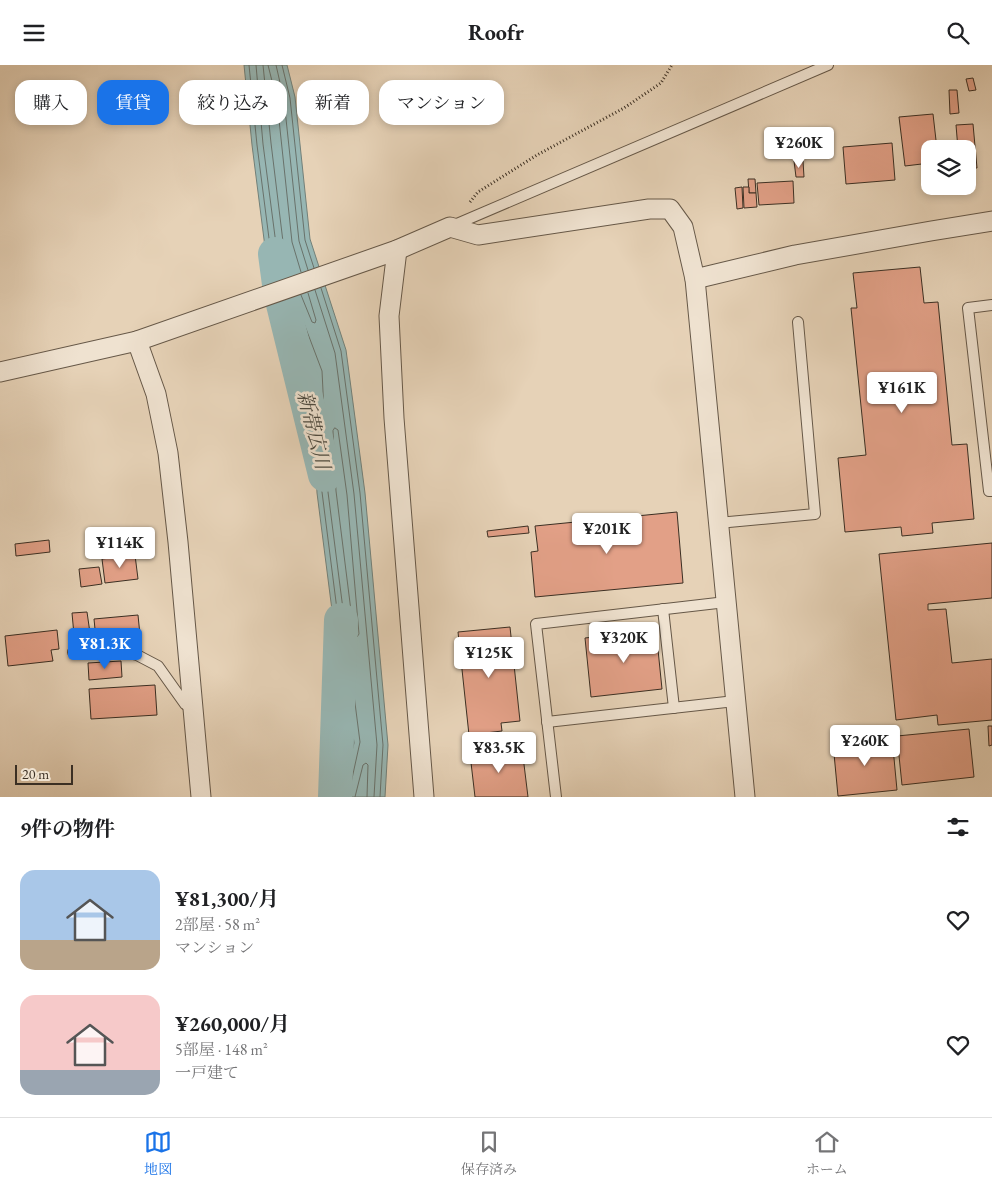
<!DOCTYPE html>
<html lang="ja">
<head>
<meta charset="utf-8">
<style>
	body { margin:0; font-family:"EB Garamond","Noto Serif JP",serif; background:#f2f2f2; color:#202124; height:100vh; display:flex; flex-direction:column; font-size:19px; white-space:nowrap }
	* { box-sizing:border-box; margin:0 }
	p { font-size:16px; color:#757577 }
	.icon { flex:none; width:28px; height:28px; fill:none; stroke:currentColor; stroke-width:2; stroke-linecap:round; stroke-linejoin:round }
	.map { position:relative; height:732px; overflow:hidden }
	.drawer { display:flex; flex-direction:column; background:#fff; flex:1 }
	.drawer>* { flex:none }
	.hud { position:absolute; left:15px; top:15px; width:500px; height:45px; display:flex; gap:10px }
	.tools { position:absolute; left:921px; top:75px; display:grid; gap:10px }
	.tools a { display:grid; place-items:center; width:55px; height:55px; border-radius:10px; background:#fff; box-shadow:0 2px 8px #0003; font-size:25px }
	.scale { position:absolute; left:15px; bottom:12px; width:58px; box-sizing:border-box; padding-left:5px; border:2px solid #3b2f23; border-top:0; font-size:14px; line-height:18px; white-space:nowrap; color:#3b2f23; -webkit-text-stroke:4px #efe2d0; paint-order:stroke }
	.price { position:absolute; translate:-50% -42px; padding:0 11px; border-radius:5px; background:#fff; color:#222; font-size:16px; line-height:32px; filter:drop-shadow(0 1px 2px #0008) }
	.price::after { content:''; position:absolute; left:50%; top:30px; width:15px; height:11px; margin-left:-8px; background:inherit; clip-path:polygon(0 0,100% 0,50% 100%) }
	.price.current { background:#1a73e8; color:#fff }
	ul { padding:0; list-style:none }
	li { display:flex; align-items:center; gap:15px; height:125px; padding:0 20px }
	li span { display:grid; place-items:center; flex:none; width:140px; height:100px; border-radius:15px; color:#555 }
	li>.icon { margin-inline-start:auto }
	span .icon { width:60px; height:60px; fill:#fffc; stroke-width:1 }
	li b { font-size:21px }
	h2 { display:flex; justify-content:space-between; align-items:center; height:60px; padding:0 20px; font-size:21px }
	.pill { padding:0 18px; border-radius:15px; background:#fff; box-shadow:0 2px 8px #0003; font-size:18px; line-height:45px }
	.pill.current { background:#1a73e8; color:#fff }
	header { display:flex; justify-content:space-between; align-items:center; height:65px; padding:0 20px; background:#fff; font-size:22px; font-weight:700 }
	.dock { display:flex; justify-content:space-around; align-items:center; height:70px; border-top:1px solid #e0e0e0; background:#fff; font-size:14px; color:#757577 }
	.dock a { display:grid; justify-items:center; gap:2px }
	.dock .current { color:#1a73e8 }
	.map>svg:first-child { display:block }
	.water { fill:#97b6b3; stroke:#728079 }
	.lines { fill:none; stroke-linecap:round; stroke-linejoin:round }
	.shore { stroke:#69726b; stroke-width:1 }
	.river { stroke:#97b6b3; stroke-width:34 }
	.building { fill:#e2a087; stroke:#3b2f23 }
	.lane-casing { stroke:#665848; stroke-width:12 }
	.street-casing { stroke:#665848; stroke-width:21 }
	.path { stroke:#3b2f23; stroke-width:3; stroke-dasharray:1 2.5; stroke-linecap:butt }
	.lane { stroke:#efe2d0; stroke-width:10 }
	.street { stroke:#efe2d0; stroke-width:19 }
	.labels { text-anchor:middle; stroke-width:5; stroke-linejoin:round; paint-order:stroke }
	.water-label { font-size:20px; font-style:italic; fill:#4d4a40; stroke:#efe2d0 }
</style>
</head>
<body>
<header><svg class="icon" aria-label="menu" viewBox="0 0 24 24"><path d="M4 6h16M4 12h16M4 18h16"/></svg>Roofr<svg class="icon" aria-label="search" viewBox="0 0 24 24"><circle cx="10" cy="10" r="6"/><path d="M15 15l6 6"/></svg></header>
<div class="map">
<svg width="992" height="732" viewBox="0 0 992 732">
	<rect width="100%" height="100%" fill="#e6d2b7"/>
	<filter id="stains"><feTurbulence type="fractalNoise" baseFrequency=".004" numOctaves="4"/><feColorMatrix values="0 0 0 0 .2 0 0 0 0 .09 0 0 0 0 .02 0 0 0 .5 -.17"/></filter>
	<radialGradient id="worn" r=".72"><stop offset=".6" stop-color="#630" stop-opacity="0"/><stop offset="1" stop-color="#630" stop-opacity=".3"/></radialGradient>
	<polygon class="water" points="244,0 287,0 295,32 310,174 346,285 365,428 388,680 385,732 336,732 349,678 317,428 311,307 266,190 252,80"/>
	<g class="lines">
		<g class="shore">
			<polyline points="249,0 257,80 271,189 281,214"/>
			<polyline points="256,0 263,79 277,187 287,212"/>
			<polyline points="263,0 271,78 284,185 294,210"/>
			<polyline points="268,0 277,36 292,177 301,207"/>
			<polyline points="276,0 284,35 299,176 308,205"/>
			<polyline points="282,0 290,33 305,175 314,203"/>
			<polyline points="321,223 341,286 360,428 383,680 380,732"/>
			<polyline points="315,225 335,288 354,429 377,680 374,732"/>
			<polyline points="301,230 312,257 315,258 316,255 308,228"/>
			<polyline points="294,232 322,306 328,427 360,677 348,732"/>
			<polyline points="288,234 316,307 322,427 354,678 341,732"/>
			<polygon points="335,363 338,365 347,430 359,569 357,572 354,570 336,426 333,366"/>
			<polyline points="355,732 363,700 366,698 368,700 367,732"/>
		</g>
		<g class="river">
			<polyline points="275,189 280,227 325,410"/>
			<polyline points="335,732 341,555"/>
		</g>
	</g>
	<g class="building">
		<polygon points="973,13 976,25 969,26 966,14"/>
		<polygon points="949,25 957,25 959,48 950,49"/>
		<polygon points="933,49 937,84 930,84 930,98 905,101 899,52"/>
		<polygon points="973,59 977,103 968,103 968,84 958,84 956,60"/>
		<polygon points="892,78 895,115 846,119 843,82"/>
		<polygon points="794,96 803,96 804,112 796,112"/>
		<polygon points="748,114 755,114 756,128 749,128"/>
		<polygon points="793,116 794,138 759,140 757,118"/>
		<polygon points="742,122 743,143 737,144 735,123"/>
		<polygon points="743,122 749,122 749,128 756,128 757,142 744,143"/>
		<polygon points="920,202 924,238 938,237 952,380 967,379 974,454 932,458 933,468 902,471 901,462 845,467 838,393 866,390 851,243 857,243 853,208"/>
		<polygon points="677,447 683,518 535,532 531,487 538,486 535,461"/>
		<polygon points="528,461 529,468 488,472 487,466"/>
		<polygon points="49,475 50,487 16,491 15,479"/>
		<polygon points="992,478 992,533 928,539 928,545 946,544 952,598 992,594 992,655 938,660 937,650 896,655 879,489"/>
		<polygon points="135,490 138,514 105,518 102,494"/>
		<polygon points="99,502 102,519 81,522 79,504"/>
		<polygon points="87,547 90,568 74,570 72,548"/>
		<polygon points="138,550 140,570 96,574 94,554"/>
		<polygon points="510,562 520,656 501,658 502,666 469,670 458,567"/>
		<polygon points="57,565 59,584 51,585 53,596 8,601 5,571"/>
		<polygon points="656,565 662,624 591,632 585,573"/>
		<polygon points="121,596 122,612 89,615 88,598"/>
		<polygon points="155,620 157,650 91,654 89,624"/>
		<polygon points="988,661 992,661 992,680 989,681"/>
		<polygon points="969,664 974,712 902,720 897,671"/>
		<polygon points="892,672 897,725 838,731 833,678"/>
		<polygon points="522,683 528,732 475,732 470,689"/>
	</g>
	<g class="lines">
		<defs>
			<g id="lane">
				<polyline points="452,161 828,0"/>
				<polyline points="992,240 968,243 989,426 992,426"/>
				<polyline points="718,458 815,449 798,257"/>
				<polyline points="663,544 674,643"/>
				<polyline points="73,587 112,584 137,590 158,601 185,639 192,644"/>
				<polyline points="547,657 735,636"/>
				<polyline points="556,732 536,559 726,537"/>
			</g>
			<g id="street">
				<polyline points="397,185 389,251 394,353 424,732"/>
				<polyline points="695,214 795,190 931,166 992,156"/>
				<polyline points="137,276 156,329 168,388 178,477 201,732"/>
				<polyline points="0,307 137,276 397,185 450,162 478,170 649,144 670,144 683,162 695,214 745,732"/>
			</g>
		</defs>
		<use href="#lane" class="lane-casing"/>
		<use href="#street" class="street-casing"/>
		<polyline class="path" points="470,137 478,127 537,90 624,43 661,18 672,0"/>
		<use href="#lane" class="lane"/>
		<use href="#street" class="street"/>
	</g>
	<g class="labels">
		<g class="water-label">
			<text transform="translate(314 365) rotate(76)" y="7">新帯広川</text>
		</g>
	</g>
	<rect width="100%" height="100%" filter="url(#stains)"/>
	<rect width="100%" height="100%" fill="url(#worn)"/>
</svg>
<div class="tools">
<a><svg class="icon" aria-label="layers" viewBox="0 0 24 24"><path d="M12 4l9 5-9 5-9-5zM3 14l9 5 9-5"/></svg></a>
</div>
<div class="scale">20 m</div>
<b class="price" style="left:799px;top:104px">¥260K</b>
<b class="price" style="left:902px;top:349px">¥161K</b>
<b class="price" style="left:607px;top:490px">¥201K</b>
<b class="price" style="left:120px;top:504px">¥114K</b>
<b class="price" style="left:624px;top:599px">¥320K</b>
<b class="price current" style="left:105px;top:605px">¥81.3K</b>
<b class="price" style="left:489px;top:614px">¥125K</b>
<b class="price" style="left:865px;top:702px">¥260K</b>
<b class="price" style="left:499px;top:709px">¥83.5K</b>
<div class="hud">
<a class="pill">購入</a>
<a class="pill current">賃貸</a>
<a class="pill">絞り込み</a>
<a class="pill">新着</a>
<a class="pill">マンション</a>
</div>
</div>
<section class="drawer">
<h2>9件の物件<svg class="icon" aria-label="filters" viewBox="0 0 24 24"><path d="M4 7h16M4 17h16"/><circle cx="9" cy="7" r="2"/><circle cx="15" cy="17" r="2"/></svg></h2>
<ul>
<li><span style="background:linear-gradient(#a9c7e8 70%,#b9a48a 0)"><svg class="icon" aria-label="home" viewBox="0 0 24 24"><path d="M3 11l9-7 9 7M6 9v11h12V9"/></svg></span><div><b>¥81,300/月</b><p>2部屋 · 58 m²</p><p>マンション</p></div><svg class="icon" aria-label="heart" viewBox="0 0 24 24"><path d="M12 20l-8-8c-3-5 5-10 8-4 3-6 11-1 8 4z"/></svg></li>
<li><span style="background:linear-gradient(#f6c9c9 75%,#9aa5b1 0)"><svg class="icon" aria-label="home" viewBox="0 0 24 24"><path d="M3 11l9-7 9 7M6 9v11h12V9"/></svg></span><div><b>¥260,000/月</b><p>5部屋 · 148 m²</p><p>一戸建て</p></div><svg class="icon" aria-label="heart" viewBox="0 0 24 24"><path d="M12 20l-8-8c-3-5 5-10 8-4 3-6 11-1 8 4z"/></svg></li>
</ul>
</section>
<nav class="dock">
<a class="current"><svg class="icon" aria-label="map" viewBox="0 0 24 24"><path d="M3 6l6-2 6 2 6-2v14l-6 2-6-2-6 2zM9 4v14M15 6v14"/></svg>地図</a>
<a><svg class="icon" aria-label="saved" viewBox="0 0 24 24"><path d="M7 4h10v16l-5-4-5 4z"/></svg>保存済み</a>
<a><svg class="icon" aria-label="home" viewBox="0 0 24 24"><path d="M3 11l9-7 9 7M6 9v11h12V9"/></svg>ホーム</a>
</nav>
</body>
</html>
